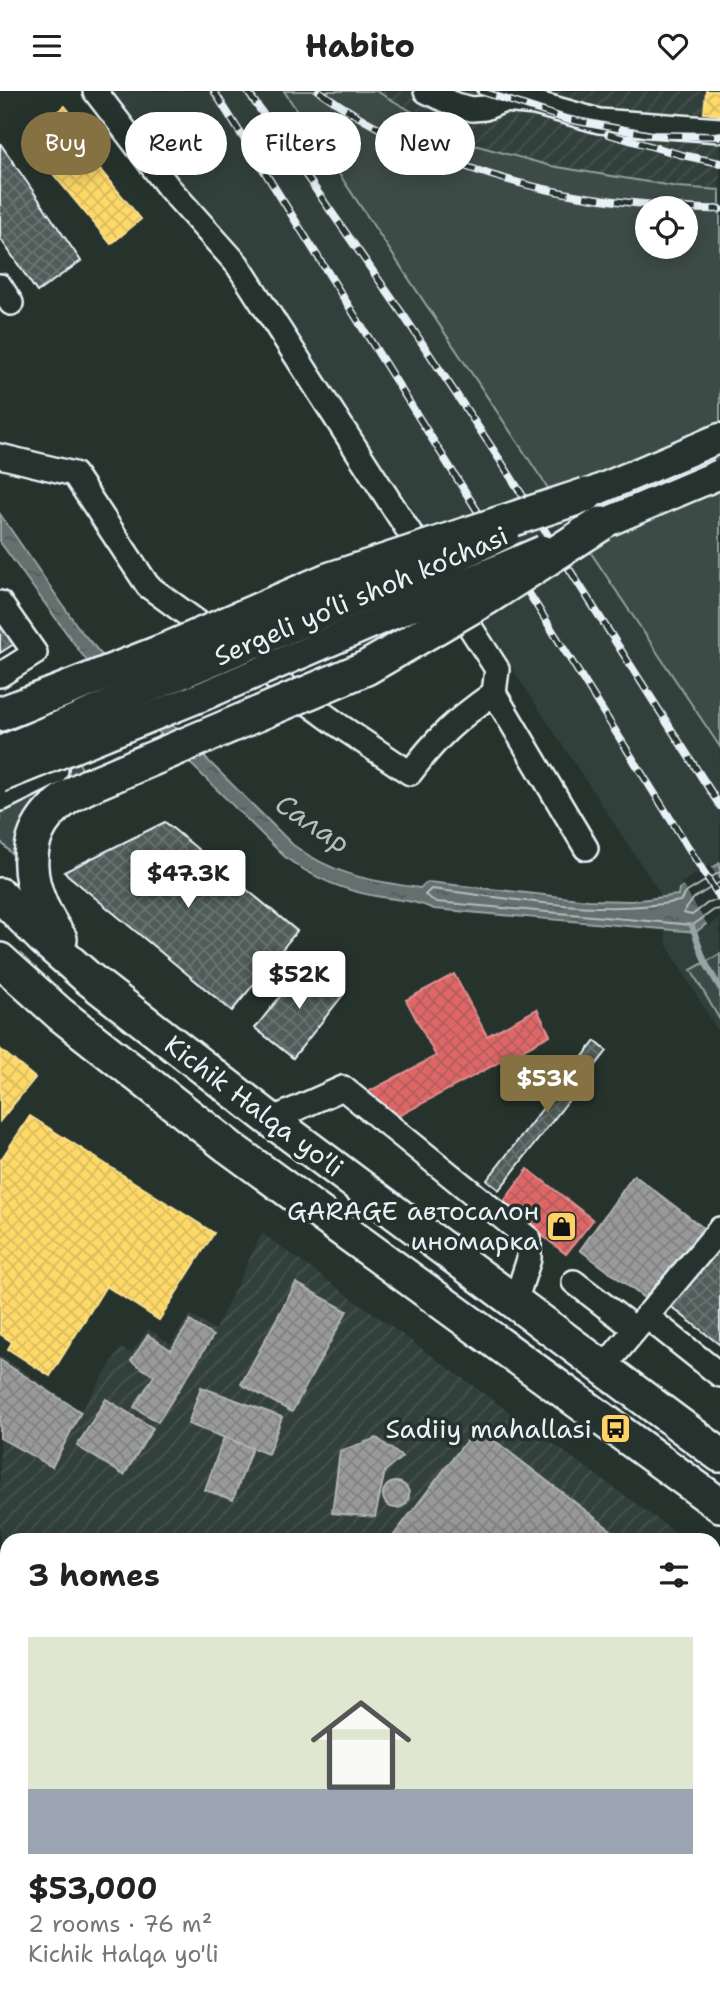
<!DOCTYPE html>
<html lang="en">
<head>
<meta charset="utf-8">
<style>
	body { margin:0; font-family:"Shantell Sans",sans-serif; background:#f2f2f2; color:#222; height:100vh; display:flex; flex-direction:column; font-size:26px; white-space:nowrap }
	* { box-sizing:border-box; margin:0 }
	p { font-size:23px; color:#767676 }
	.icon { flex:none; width:38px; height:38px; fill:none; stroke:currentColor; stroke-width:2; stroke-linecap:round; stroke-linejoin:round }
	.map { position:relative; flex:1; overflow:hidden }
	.panel { position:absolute; left:0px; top:1442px; width:721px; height:469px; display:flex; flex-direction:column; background:#fff; border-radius:21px 21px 0 0; box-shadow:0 4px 18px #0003 }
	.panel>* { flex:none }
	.hud { position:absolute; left:21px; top:21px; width:679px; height:63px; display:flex; gap:14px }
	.fabs { position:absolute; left:635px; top:105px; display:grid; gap:14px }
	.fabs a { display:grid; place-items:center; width:63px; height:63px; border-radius:50%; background:#fff; box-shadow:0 4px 18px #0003; font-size:35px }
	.price { position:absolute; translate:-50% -60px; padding:0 16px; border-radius:7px; background:#fff; color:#222; font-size:23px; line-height:46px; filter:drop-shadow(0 2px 4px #0008) }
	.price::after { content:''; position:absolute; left:50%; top:42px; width:21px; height:16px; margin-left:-10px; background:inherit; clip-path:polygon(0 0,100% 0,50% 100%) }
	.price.active { background:#857141; color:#fff }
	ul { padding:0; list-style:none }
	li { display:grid; align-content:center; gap:14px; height:371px; padding:0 28px }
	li+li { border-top:2px solid #e0e0e0 }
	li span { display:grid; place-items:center; height:217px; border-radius:0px; color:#555 }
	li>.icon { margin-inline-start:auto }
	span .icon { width:126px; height:126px; fill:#fffc; stroke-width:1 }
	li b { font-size:30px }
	h2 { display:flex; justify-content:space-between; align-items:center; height:84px; padding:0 28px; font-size:30px }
	.pill { padding:0 24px; border-radius:32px; background:#fff; box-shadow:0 4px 18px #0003; font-size:24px; line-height:63px }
	.pill.active { background:#857141; color:#fff }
	header { display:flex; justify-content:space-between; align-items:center; height:91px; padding:0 28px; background:#fff; font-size:32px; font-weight:700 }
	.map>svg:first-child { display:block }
	.built { fill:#333f3a }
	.industrial { fill:url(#industrial-furrows) }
	.green { fill:#3e4b47; stroke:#939ea0; stroke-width:2; fill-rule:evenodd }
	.water { fill:url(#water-ripples); stroke:#98a3a5; stroke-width:2 }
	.pier { fill:#26332d }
	.homes { fill:url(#homes-cross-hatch); stroke:#f8e092; stroke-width:2 }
	.shops { fill:url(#shops-cross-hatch); stroke:#e29092; stroke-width:2 }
	.industry { fill:url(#industry-cross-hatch); stroke:#b1b3b6; stroke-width:2 }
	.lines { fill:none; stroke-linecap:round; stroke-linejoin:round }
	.shore { stroke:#b3bdc0; stroke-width:2 }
	.stream { stroke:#98a3a5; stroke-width:6 }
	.building { fill:url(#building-cross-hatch); stroke:#e8f1f8; stroke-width:2 }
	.minor-casing { stroke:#e8f1f8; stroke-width:28 }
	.major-casing { stroke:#e8f1f8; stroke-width:33 }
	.highway-casing { stroke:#e8f1f8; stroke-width:38 }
	.minor { stroke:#26332d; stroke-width:23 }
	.major { stroke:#26332d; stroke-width:28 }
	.highway { stroke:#26332d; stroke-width:33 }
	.rail-casing { stroke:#e8f1f8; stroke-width:8 }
	.rail { stroke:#26332d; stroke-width:5; stroke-dasharray:16; stroke-linecap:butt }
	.major-bridge-casing { stroke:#e8f1f8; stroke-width:33; stroke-linecap:butt }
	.highway-bridge-casing { stroke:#e8f1f8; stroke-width:38; stroke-linecap:butt }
	.major-bridge { stroke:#26332d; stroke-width:28 }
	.highway-bridge { stroke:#26332d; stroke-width:33 }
	.labels { text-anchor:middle; stroke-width:7; stroke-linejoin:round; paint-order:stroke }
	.street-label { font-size:26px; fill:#e8f1f8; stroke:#26332d }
	.poi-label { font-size:26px; fill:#e8f1f8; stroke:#26332d; text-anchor:end }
	.water-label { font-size:28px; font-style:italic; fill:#b3bdc0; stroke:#26332d }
</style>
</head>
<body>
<header><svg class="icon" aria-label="menu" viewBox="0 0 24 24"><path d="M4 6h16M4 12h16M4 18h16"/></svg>Habito<svg class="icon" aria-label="heart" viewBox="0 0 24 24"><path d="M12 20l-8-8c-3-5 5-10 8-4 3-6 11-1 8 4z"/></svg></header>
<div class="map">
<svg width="720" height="1911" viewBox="0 0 720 1911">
	<defs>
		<pattern id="industrial-furrows" width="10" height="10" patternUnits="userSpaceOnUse" patternTransform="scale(1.75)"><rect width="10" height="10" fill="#333f3a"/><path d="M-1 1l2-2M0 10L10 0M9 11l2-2" fill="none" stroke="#47524e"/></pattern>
		<pattern id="water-ripples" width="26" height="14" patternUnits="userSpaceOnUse" patternTransform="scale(1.75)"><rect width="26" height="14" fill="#636f6d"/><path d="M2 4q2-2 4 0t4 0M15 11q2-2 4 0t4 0" fill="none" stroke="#535a5a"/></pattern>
		<pattern id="homes-cross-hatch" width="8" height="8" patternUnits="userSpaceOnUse" patternTransform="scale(1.75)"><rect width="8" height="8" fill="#ffd966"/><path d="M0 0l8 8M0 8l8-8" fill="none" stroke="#dabc60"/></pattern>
		<pattern id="shops-cross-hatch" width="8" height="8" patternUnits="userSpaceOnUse" patternTransform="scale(1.75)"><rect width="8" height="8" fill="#e06666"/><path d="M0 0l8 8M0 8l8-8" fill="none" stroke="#b25d5e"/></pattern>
		<pattern id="industry-cross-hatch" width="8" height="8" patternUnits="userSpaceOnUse" patternTransform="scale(1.75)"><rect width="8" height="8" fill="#999"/><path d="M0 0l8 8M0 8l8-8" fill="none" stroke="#808181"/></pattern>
		<pattern id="building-cross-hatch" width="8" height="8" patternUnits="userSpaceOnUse" patternTransform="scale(1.75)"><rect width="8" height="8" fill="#505c59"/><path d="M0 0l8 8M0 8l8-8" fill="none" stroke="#697472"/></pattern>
	</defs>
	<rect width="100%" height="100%" fill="#26332d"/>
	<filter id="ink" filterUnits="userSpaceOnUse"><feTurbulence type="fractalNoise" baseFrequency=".0143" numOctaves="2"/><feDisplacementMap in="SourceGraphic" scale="14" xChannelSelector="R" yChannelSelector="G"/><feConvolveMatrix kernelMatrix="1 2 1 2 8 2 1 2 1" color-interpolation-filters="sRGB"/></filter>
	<g filter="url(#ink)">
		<polygon class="built" points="109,0 284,0 720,656 720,944 667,854 660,802 240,165 150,62"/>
		<g class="industrial">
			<polygon points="376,0 720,0 720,99 678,96 551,75 467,52"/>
			<polygon points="262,1142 686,1449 7,1449 7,1736 0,1735 0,1264 81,1320 121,1257 131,1262 148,1238 171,1253 190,1224 215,1239"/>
			<polygon points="714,1469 720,1474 720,1544 714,1552"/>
		</g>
		<g class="green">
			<path d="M284,0H376L467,52L551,75L678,96L720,99V656ZM648,117H686V156H648Z"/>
			<polygon points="56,616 83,681 22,735 12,763 0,750 0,637"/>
			<polygon points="720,863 720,929 691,879"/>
		</g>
		<path class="water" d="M0,423L80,539L100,562L293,754C334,784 370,790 420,797L428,791L588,809L632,810L678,804L679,798L720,772V822L696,841L434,818C415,809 396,809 375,805C342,799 312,786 285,766L87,570L0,451Z"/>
		<polygon class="pier" points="710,774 720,790 720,827 709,836 681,792"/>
		<g class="homes">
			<polygon points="706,0 720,0 720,24 704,22"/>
			<polygon points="65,15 85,40 67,54 48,29"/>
			<polygon points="83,58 141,128 111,153 53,83"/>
			<polygon points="0,958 35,987 0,1030"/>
			<polygon points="30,1025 214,1142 159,1229 106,1195 50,1285 8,1258 12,1251 0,1243 0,1070"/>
			<polygon points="714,1683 720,1688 720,1798 714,1794"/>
			<polygon points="0,1900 7,1904 30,1911 0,1911"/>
			<polygon points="132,1904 190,1904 188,1911 129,1911"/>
			<polygon points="298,1904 321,1904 319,1910"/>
			<polygon points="547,1904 570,1904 571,1911 549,1911"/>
		</g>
		<g class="shops">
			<polygon points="454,883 487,945 537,918 550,944 384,1033 368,1001 436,965 406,909"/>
			<polygon points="528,1078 593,1129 566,1163 502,1113"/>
		</g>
		<g class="industry">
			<polygon points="634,1084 706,1139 651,1212 580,1159"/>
			<polygon points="296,1192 347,1220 292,1321 241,1293"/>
			<polygon points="190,1230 213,1245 158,1331 134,1316 154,1285 131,1270 148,1244 171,1259"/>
			<polygon points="0,1269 81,1321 52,1376 0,1347"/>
			<polygon points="201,1296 282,1326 268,1363 188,1333"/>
			<polygon points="106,1308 153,1337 124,1384 77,1355"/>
			<polygon points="477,1336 616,1443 611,1449 390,1449"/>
			<polygon points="224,1346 252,1357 233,1409 205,1399"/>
			<polygon points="377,1347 402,1366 385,1380 375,1426 332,1422 340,1360"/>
			<circle cx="396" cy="1404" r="13"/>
			<polygon points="7,1670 7,1698 0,1699 0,1673"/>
			<polygon points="0,1716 7,1717 7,1736 0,1735"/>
		</g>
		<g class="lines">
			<g class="shore">
				<path d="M720,781L687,801L680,810C598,826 513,807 431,798L425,804L436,811L693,834L714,819L720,818"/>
				<polyline points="720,791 694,807 683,822 692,824 709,811 720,809"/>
			</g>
			<polyline class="stream" points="692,835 705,871 720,897"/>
		</g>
		<g class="building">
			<polygon points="0,52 81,170 37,201 0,147"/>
			<polygon points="0,533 14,553 0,562"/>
			<polygon points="165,731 297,840 232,920 64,781"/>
			<polygon points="306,873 343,904 293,967 255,937"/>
			<polygon points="595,950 607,960 499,1099 487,1089"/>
			<polygon points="720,1153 720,1254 669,1214"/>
		</g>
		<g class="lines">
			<defs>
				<g id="minor">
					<polyline points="95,0 169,97 237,173 428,470"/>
					<polyline points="426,0 456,14 472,18 485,17 504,9 535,12 599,30 720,39"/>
					<polyline points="0,195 11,212"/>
					<path d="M0,365L74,383L148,495L337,633L410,682C437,646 457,628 494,602"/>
					<polyline points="454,511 497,578 494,602 586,757"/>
					<polyline points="0,512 35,562 0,584"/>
					<polyline points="271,1029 343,997 529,1148 529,1168 515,1211"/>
					<polyline points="574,1191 635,1238"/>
					<polyline points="646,1225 720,1284"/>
					<polyline points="603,1277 720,1138"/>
				</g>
				<polyline id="major" points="586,404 720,347"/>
				<g id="highway">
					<polyline points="0,623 51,604"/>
					<polyline points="0,703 51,678"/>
					<polyline points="0,804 45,849 88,887 271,1029 720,1364"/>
					<path d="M60,848C19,789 15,729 88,695"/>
					<polyline points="0,869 60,923 229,1056 720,1414"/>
				</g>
			</defs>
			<use href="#minor" class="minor-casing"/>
			<use href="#major" class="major-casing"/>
			<use href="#highway" class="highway-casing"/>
			<use href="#minor" class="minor"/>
			<use href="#major" class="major"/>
			<use href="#highway" class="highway"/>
			<defs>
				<g id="rail">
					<polyline points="214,0 720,807"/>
					<polyline points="247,0 404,225 500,369 720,715"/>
					<path d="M319,0C419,71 535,105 656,114C677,116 699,119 720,118"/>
					<polyline points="480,0 566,28 652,44 720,45"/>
					<polyline points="608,43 682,64 720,72"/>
					<polyline points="714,1578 720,1570"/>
					<polyline points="0,1743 7,1744"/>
					<polyline points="0,1764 7,1766"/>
				</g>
			</defs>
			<use href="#rail" class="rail-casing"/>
			<use href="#rail" class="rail"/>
			<defs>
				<g id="major-bridge">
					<polyline points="583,441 720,383"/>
					<polyline points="0,660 453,468 505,443"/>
					<polyline points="0,687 203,605 543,459"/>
				</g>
				<g id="highway-bridge">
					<polyline points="51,604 171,557 328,489 586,404"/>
					<polyline points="88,695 366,577 488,506 601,433"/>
				</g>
			</defs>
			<use href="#major-bridge" class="major-bridge-casing"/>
			<use href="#highway-bridge" class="highway-bridge-casing"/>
			<use href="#major-bridge" class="major-bridge"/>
			<use href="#highway-bridge" class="highway-bridge"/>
		</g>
	</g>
	<defs>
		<symbol id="shop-square" viewBox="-11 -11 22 22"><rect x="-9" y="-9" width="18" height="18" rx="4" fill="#ffd166" stroke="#26332d"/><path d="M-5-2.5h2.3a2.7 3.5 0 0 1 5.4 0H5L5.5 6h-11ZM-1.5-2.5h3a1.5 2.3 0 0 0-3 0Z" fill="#111"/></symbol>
		<symbol id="bus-square" viewBox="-11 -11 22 22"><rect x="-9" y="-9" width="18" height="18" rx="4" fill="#ffd166" stroke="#26332d"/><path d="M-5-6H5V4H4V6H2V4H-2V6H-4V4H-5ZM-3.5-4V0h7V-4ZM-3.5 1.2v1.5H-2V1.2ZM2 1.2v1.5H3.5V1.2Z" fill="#111"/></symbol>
	</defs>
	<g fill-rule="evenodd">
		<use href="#shop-square" x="544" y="1118" width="35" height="35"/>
		<use href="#bus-square" x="598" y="1320" width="35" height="35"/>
	</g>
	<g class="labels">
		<g class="street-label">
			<text transform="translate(361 505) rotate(-23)" y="9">Sergeli yo‘li shoh ko‘chasi</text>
			<text transform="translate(254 1015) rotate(37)" y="9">Kichik Halqa yo'li</text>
		</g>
		<g class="poi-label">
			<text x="539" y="1129">GARAGE автосалон<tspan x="539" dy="30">иномарка</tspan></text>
			<text x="592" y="1347">Sadiiy mahallasi</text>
		</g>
		<g class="water-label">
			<text transform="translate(313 732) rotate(34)" y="10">Салар</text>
		</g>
	</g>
</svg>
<div class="fabs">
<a><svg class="icon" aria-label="locate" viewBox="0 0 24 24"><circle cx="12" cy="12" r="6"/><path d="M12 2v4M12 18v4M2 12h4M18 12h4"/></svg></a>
</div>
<b class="price" style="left:188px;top:819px">$47.3K</b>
<b class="price" style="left:299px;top:920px">$52K</b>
<b class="price active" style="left:547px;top:1024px">$53K</b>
<div class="hud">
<a class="pill active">Buy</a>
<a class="pill">Rent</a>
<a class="pill">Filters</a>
<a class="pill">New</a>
</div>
<section class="panel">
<h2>3 homes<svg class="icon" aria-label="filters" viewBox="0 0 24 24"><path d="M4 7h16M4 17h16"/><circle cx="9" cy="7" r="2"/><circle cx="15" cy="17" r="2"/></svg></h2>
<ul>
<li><span style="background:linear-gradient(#dfe7d0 70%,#9aa5b1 0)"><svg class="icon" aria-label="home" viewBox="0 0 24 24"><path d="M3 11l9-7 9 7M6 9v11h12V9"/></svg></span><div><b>$53,000</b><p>2 rooms · 76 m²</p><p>Kichik Halqa yo'li</p></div></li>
</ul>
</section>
</div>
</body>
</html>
